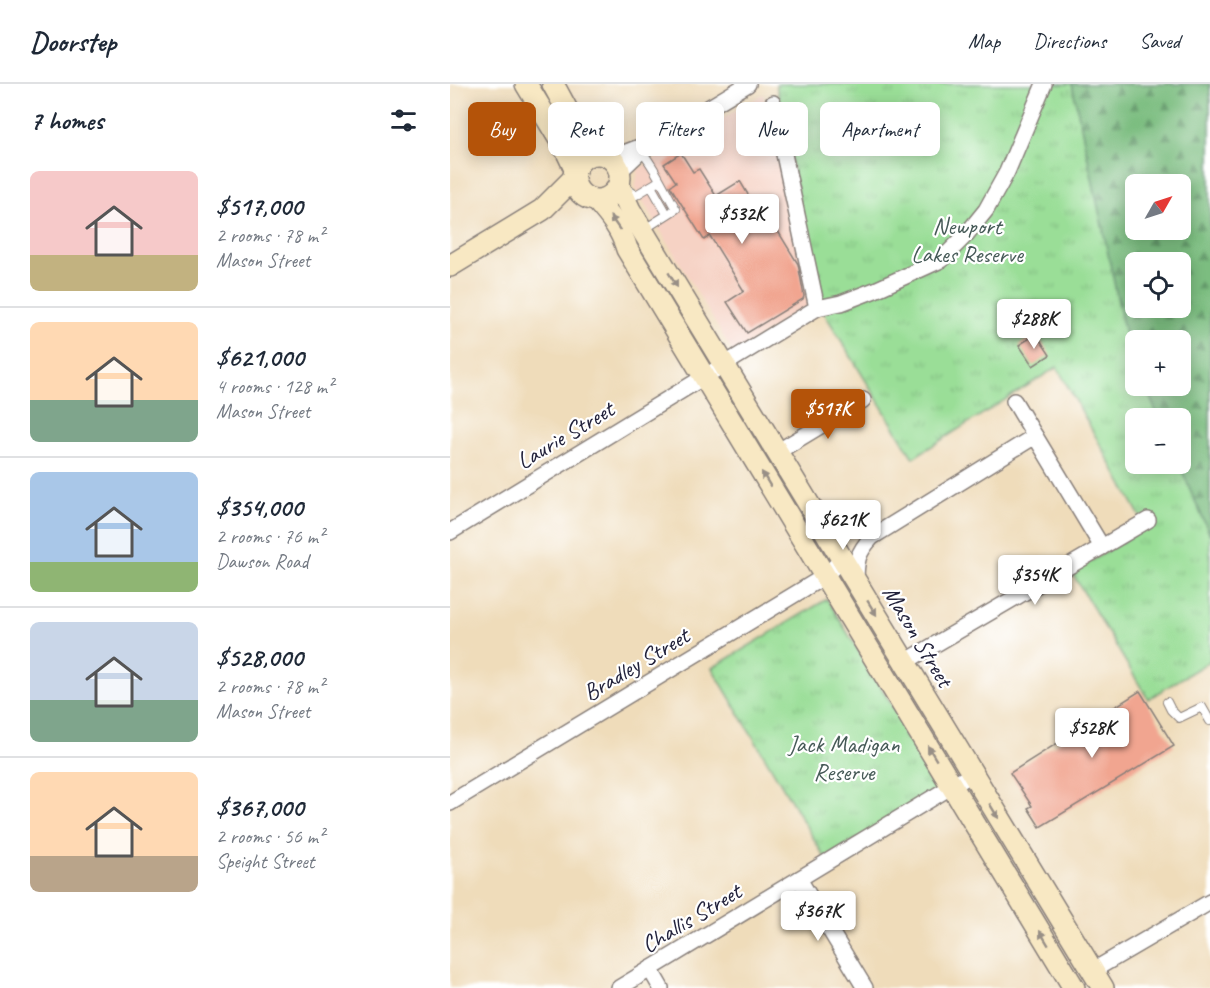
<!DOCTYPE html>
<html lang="en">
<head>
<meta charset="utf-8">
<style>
	body { margin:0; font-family:Caveat,sans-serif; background:#f6f6f7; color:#1f2937; height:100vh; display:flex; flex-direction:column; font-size:22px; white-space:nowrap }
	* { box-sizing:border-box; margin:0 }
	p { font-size:20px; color:#747a83 }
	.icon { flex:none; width:33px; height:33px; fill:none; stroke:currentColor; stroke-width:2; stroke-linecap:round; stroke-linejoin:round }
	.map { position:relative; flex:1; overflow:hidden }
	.drawer { display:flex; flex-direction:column; background:#fff; width:450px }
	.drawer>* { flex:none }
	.banner { position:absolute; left:18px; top:18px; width:570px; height:54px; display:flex; gap:12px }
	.needle { width:39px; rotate:51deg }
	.fabs { position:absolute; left:675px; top:90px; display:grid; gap:12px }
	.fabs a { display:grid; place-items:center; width:66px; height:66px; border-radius:9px; background:#fff; box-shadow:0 3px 15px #0003; font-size:30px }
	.price { position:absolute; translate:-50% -51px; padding:0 14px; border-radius:6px; background:#fff; color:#222; font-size:20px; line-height:39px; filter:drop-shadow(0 2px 3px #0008) }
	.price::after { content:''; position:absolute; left:50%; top:36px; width:18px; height:14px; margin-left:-9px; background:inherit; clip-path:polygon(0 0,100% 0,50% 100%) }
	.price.active { background:#b45309; color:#fff }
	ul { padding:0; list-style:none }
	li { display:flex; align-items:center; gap:18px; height:150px; padding:0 30px }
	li+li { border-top:2px solid #e0e1e3 }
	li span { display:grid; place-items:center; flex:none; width:168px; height:120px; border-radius:9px; color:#555 }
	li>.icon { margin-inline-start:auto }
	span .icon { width:72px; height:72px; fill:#fffc; stroke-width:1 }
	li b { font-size:26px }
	h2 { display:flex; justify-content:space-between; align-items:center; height:72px; padding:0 30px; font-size:26px }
	.chip { padding:0 21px; border-radius:9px; background:#fff; box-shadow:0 3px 15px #0003; font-size:21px; line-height:54px }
	.chip.active { background:#b45309; color:#fff }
	header { display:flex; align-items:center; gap:36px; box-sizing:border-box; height:84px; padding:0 30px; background:#fff; border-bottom:2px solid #e0e1e3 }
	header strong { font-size:28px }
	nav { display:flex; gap:33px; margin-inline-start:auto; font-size:21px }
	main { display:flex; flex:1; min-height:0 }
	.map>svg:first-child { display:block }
	.built { fill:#f6d2c4 }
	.grass { fill:url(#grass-tufts); stroke:#5e8069; stroke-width:1.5; fill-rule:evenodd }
	.forest { fill:url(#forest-firs); stroke:#4e705e; stroke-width:1.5; fill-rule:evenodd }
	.building { fill:#f1a590 }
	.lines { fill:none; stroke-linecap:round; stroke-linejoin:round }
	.lane-casing { stroke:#887f7a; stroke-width:10 }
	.street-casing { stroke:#887f7a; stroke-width:18 }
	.secondary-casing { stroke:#887f7a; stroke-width:24 }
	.lane { stroke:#fff; stroke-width:8 }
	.street { stroke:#fff; stroke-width:15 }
	.secondary { stroke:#f8e8c3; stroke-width:21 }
	.oneway { fill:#988f86 }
	.labels { text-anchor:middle; stroke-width:4.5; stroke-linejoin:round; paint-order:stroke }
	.park-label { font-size:24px; fill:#465a57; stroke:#fff }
	.street-label { font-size:24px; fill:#22223b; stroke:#fff }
</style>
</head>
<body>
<header>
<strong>Doorstep</strong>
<nav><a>Map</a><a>Directions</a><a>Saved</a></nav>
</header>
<main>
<section class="drawer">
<h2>7 homes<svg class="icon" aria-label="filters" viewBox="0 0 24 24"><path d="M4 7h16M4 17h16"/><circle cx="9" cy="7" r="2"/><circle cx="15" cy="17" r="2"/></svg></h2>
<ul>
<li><span style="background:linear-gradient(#f6c9c9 70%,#c2b280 0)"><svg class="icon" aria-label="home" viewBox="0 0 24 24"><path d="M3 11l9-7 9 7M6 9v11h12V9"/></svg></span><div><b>$517,000</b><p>2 rooms · 78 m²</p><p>Mason Street</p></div></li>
<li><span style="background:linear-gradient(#ffd9b3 65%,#7fa58c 0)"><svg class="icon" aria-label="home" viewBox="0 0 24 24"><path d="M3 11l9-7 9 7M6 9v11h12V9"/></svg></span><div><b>$621,000</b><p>4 rooms · 128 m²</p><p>Mason Street</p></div></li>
<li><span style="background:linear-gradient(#a9c7e8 75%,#8fb573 0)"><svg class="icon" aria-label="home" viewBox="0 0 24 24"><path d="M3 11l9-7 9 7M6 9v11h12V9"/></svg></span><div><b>$354,000</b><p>2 rooms · 76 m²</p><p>Dawson Road</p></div></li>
<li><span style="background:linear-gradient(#c9d6e8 65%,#7fa58c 0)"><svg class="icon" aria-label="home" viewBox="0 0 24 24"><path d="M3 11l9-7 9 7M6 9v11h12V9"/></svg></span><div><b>$528,000</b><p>2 rooms · 78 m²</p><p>Mason Street</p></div></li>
<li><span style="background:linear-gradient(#ffd9b3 70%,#b9a48a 0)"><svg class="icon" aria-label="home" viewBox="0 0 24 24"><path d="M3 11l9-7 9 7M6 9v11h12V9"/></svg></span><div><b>$367,000</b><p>2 rooms · 56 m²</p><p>Speight Street</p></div></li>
</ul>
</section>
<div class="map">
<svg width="760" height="904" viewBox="0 0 760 904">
	<defs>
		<pattern id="grass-tufts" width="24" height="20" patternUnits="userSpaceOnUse" patternTransform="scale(1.5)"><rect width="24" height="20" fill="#9ade97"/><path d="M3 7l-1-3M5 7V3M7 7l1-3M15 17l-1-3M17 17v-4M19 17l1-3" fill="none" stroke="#84be83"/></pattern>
		<pattern id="forest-firs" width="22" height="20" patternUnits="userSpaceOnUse" patternTransform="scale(1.5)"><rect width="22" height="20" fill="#7bbd80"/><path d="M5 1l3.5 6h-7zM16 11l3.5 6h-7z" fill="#64996a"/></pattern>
	</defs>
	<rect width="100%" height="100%" fill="#fff"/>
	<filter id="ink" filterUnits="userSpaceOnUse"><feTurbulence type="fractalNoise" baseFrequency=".0167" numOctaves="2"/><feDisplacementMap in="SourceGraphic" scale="12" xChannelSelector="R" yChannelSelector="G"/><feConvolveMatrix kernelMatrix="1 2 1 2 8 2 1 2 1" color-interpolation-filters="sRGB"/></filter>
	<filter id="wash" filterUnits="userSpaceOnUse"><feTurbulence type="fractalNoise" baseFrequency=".008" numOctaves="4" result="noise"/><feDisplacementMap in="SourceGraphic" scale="24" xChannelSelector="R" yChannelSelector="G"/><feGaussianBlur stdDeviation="1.35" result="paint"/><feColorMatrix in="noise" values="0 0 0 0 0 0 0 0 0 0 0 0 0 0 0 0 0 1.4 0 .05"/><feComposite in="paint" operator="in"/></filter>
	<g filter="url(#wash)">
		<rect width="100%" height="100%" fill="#efdcba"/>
		<polygon class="built" points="313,10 363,220 283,269 185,104 188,85"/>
		<g class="grass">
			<path d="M326,0H760V577L698,615L622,489L696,443L607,283L463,374L370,222ZM686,100H730V146H686ZM686,178H730V224H686ZM686,256H730V302H686ZM686,334H730V380H686Z"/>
			<polygon points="377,515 493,705 375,774 262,584"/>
		</g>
		<path class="forest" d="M622,0H760V451L729,380H730V334H709L695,302H730V256H686L685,280L678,264ZM686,100H730V146H686ZM686,178H730V224H686Z"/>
		<g id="blocks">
			<g class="building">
				<polygon points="231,69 243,88 249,85 266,112 290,97 306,124 312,121 348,180 354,212 353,215 297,249 277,218 294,207 260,152 254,156 220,102 226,98 214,80"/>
				<polygon points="586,250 600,271 583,282 569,261"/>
				<polygon points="690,607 724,662 590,743 578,724 582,722 560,689"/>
			</g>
		</g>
	</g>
	<g filter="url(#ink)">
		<use href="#blocks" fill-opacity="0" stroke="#887f7a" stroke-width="1.5"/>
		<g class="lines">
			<defs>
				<g id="lane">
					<path d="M191,67C204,81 215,107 226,125L193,146"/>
					<polyline points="201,102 217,130"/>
					<polyline points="177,105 186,111 209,97"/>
					<polyline points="717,618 721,626 729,634 752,623 760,637"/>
				</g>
				<g id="street">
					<polyline points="161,74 200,59 298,0"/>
					<polyline points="170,87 191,67"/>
					<polyline points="367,224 391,219 425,206 491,176 515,152 536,126 557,88 594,0"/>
					<polyline points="564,317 652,463"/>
					<polyline points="327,368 413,316"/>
					<polyline points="0,448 367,224 323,19"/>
					<path d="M406,499C406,477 407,469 422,453L585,352"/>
					<polyline points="455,578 698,436"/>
					<polyline points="0,719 375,492 392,475"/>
					<polyline points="349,795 415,904"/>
					<polyline points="200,885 211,904"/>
					<polyline points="642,887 760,818"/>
					<polyline points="169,904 522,690"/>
				</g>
				<g id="secondary">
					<polyline points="76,0 116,66 125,85"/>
					<polyline points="103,0 122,35 145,70"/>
					<circle cx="147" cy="93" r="23"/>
					<polyline points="169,102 180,126 653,904"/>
					<path d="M147,117C160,132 171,145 177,165L624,904"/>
					<polyline points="0,182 92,126 123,95"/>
				</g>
			</defs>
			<use href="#lane" class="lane-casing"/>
			<use href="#street" class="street-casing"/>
			<use href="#secondary" class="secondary-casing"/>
			<use href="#lane" class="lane"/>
			<use href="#street" class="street"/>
			<use href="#secondary" class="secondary"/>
		</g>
		<defs><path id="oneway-solid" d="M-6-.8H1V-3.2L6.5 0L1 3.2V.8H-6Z" transform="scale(1.5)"/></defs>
		<g class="oneway">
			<use href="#oneway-solid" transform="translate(165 139) rotate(-125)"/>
			<use href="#oneway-solid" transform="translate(223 196) rotate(59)"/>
			<use href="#oneway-solid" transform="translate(316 395) rotate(-121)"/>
			<use href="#oneway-solid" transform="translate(422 524) rotate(58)"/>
			<use href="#oneway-solid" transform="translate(482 669) rotate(-121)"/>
			<use href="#oneway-solid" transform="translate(544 727) rotate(59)"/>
			<use href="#oneway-solid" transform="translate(594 854) rotate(-121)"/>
		</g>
	</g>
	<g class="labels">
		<g class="park-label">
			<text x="517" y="150">Newport<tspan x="517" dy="28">Lakes Reserve</tspan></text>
			<text x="394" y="668">Jack Madigan<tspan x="394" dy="28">Reserve</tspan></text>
		</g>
		<g class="street-label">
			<text transform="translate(115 351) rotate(-31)" y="8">Laurie Street</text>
			<text transform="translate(468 552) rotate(59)" y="8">Mason Street</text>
			<text transform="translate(186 580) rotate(-31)" y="8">Bradley Street</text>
			<text transform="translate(241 834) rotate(-31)" y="8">Challis Street</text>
		</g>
	</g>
</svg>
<div class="fabs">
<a><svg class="needle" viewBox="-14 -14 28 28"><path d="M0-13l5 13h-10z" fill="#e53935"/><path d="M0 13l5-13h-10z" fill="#747a83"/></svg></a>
<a><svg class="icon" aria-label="locate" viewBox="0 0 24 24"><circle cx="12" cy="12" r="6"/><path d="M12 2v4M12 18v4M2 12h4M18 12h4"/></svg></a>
<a>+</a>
<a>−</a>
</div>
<b class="price" style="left:292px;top:161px">$532K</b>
<b class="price" style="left:584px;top:266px">$288K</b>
<b class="price active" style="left:378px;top:356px">$517K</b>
<b class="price" style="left:393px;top:467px">$621K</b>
<b class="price" style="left:585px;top:522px">$354K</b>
<b class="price" style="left:642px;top:675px">$528K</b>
<b class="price" style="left:368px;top:858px">$367K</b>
<div class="banner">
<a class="chip active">Buy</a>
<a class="chip">Rent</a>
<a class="chip">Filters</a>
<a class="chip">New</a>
<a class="chip">Apartment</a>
</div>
</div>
</main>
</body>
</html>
